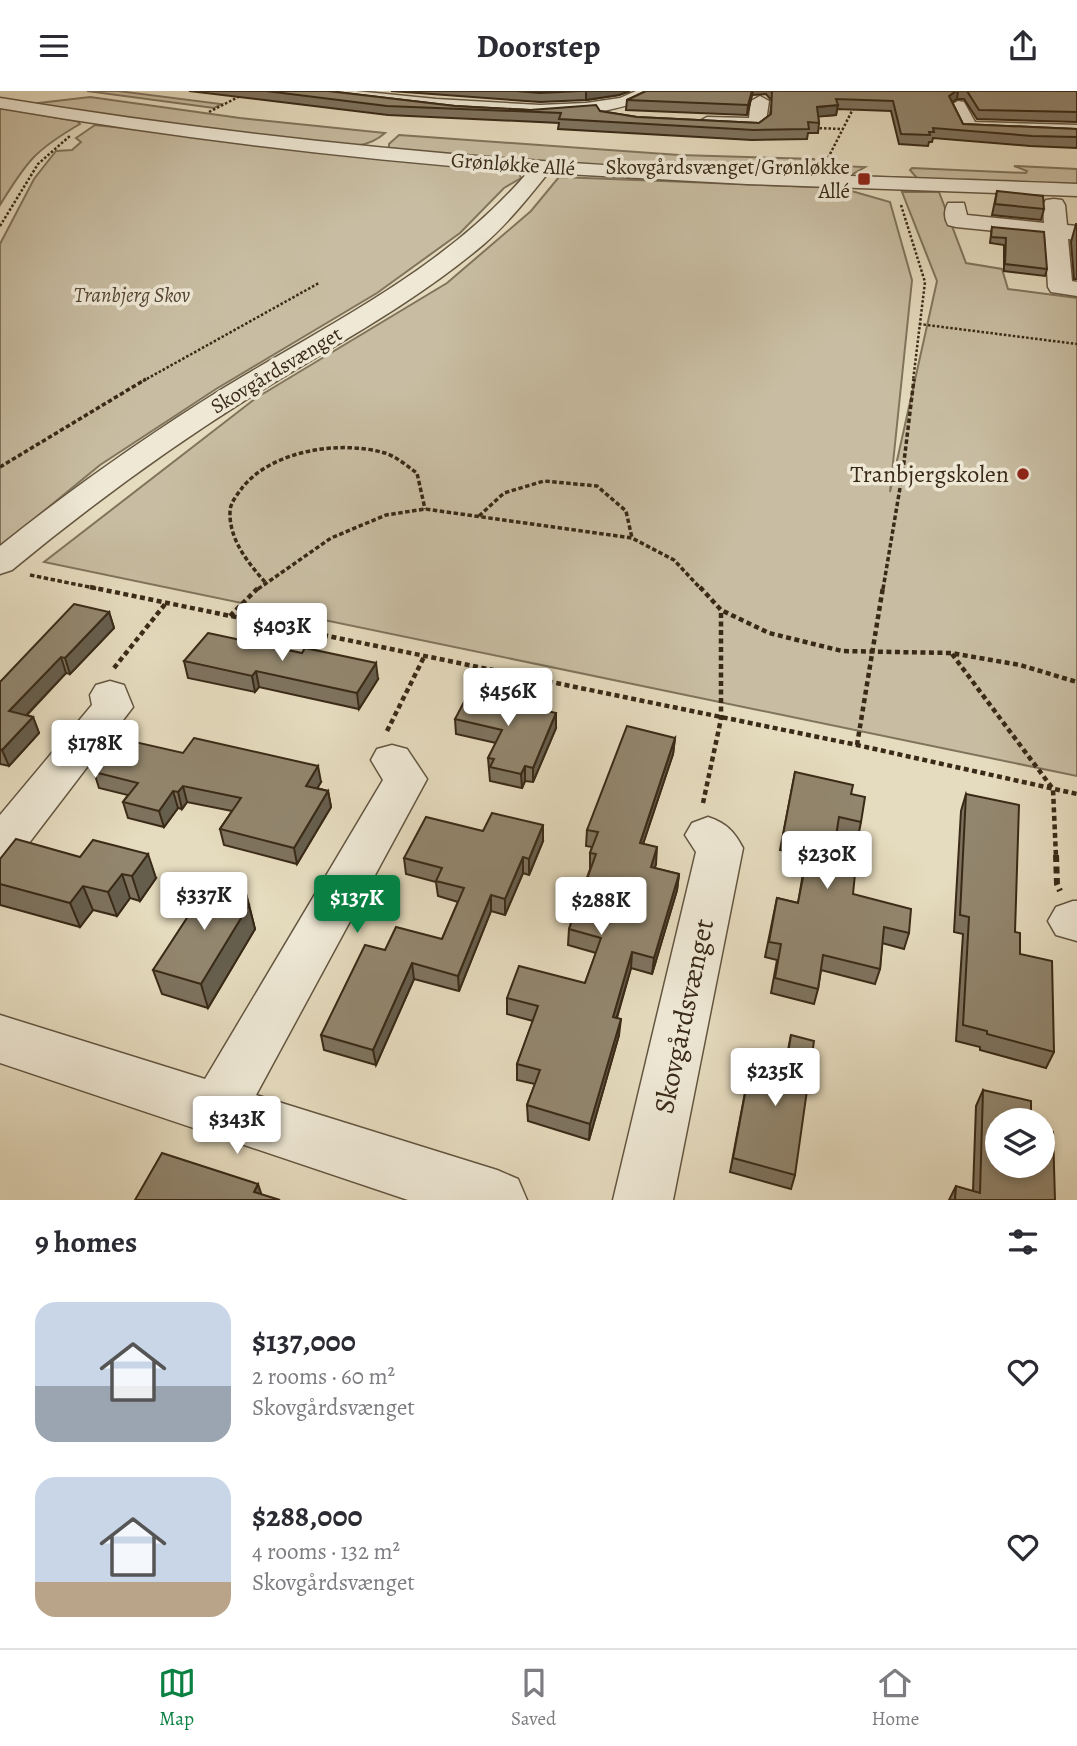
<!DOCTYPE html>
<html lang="en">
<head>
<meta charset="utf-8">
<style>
	body { margin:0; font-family:Alegreya,serif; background:#f2f2f3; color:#2b2b33; height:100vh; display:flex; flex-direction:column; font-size:26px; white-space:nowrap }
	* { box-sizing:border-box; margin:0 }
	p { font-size:23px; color:#7c7c81 }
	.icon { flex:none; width:38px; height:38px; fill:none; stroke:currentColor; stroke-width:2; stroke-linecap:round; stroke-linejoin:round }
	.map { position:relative; height:1109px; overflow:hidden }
	.panel { display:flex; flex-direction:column; background:#fff; flex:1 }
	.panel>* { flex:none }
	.tools { position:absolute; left:985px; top:1017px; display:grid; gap:14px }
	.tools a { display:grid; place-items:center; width:70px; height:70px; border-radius:50%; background:#fff; box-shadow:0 4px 10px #0003; font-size:35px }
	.price { position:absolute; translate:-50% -60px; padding:0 16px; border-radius:7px; background:#fff; color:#222; font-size:23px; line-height:46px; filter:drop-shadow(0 2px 4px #0008) }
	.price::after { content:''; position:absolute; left:50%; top:42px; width:21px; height:16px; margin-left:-10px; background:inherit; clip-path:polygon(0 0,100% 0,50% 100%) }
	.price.current { background:#0b8043; color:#fff }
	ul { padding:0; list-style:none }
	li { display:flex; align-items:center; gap:21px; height:175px; padding:0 35px }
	li span { display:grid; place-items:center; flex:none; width:196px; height:140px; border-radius:21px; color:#555 }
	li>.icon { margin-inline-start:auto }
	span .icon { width:84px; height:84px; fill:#fffc; stroke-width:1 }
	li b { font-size:30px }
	h2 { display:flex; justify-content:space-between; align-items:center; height:84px; padding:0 35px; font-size:30px }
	header { display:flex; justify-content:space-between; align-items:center; height:91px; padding:0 35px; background:#fff; font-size:32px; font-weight:700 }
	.tabs { display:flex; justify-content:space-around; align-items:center; height:98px; border-top:2px solid #e1e1e2; background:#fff; font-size:19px; color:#7c7c81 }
	.tabs a { display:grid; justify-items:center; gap:4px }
	.tabs .current { color:#0b8043 }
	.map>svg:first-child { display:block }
	.green { fill:#c8bda2; stroke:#80745c; stroke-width:2 }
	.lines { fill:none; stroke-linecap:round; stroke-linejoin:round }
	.minor-casing { stroke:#645641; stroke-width:3 }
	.path-far3 { stroke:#392a17; stroke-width:2.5; stroke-dasharray:2.5 2; stroke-linecap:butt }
	.path-far2 { stroke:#392a17; stroke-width:3.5; stroke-dasharray:4.5 2.5; stroke-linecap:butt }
	.path-far1 { stroke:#392a17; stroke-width:4.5; stroke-dasharray:5 3.5; stroke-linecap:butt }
	.path { stroke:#392a17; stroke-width:6; stroke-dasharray:7 4.5; stroke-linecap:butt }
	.minor { fill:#eee8d5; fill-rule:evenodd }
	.wall { fill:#7e735f; stroke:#392a17; stroke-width:2 }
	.shaded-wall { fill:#665e4d; stroke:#392a17; stroke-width:2 }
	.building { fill:#92866e; stroke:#392a17; stroke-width:2 }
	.poi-dot { fill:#8f2418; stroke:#eee8d5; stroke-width:2.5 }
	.labels { text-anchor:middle; stroke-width:7; stroke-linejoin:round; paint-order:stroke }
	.far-street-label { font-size:21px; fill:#392a17; stroke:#eee8d5 }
	.far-poi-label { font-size:21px; fill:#392a17; stroke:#eee8d5; text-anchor:end }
	.far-park-label { font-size:21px; font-style:italic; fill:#564733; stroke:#eee8d5 }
	.poi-label { font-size:24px; fill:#392a17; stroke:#eee8d5; text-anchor:end }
	.near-street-label { font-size:28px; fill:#392a17; stroke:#eee8d5 }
</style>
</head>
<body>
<header><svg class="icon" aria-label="menu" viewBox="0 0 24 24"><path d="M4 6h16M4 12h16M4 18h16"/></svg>Doorstep<svg class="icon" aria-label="share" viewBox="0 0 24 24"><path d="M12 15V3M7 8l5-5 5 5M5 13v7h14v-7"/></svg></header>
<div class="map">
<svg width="1077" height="1109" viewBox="0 0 1077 1109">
	<rect width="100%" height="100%" fill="#e5dbbe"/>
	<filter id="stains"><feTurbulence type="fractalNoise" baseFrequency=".00286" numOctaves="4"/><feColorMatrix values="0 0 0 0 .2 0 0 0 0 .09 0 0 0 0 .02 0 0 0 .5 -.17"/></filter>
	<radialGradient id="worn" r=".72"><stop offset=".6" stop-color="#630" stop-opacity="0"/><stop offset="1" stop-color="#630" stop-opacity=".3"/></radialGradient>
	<g class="green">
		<polygon points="87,0 118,0 221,13 214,17"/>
		<path d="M90,6L240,27L385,42C366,59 344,55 321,54L30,13Z"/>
		<path d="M0,17L77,30L80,33C35,59 27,70 0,114Z"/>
		<polygon points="95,34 512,78 519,82 521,87 504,97 460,142 377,202 216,298 100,374 0,456 0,153 34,88 56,60 72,59 81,51 76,47"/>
		<polygon points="399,44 679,64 814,68 816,74 865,76 853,83 855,88 540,73 389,57 389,53"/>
		<polygon points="1014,75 1077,78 1077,97 860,87 859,85 917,87 910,79 912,77 1026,82 1027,80"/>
		<polygon points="559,86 841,97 890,111 912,189 890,401 937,190 902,101 939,101 966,172 1002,178 1008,198 1077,207 1077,685 44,471 256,307 447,192 531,120"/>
	</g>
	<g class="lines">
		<defs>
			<g id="minor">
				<path d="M304,0H356L436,8L540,14L586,12L620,7L636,0H659L656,4C563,46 413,18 313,5Z"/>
				<polygon points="760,5 769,10 765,37 707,36 698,31 707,26 749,27 751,10"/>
				<path d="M0,7C184,37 369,58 556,71C729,83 903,86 1077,93V105L747,93L548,82C528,107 508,132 484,153C411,215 325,259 244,310C163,361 86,418 12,479L0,483V455C71,398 145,346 222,298C330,232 444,179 528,81C351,68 175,47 0,17Z"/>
				<polygon points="958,10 964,11 975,31 1077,34 1077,46 961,40 949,15"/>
				<path d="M1054,108L1062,109L1065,114L1067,134L1077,135V149L1068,148L1072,190L1077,191V205L1051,201L1048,196L1045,145L956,136L948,134C944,127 944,119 948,112H964L967,124L1044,132L1043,114L1046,109Z"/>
				<polygon points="110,590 124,594 133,616 16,769 0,774 0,724 92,614 90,604 96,594"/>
				<polygon points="392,654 407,658 427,688 256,1004 497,1079 518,1088 527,1109 408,1109 0,972 0,924 205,988 383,689 371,669 377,658"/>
				<path d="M708,726C726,732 734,740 743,757L673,1109H613L696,761L685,744L692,732Z"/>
				<polygon points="1073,810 1077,810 1077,850 1056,844 1048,830 1056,816"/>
			</g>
		</defs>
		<use href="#minor" class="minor-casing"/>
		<g class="path-far3">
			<polyline points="209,21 250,0"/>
			<polyline points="815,37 843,38"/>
			<polyline points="828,67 855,14"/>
			<polyline points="901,114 925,191 913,290"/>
			<polyline points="0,135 38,73 71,44"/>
			<polyline points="919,233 1077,253"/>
			<polyline points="143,290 319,192"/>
		</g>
		<g class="path-far2">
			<polyline points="0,376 146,288"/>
			<polyline points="479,425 504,402 544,390 597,395 626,420 632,447"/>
			<polyline points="30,484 99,498"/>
			<path d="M265,491C248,472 229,448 230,421C230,412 237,404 242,397C272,359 340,349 385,362C397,366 407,375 417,382L425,418"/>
			<polyline points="258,498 331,447 386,424 425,418 632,447 674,469 701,498"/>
			<polyline points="883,498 903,379 914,288"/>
		</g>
		<g class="path-far1">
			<polyline points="90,496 857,654 1077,703"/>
			<polyline points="700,496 721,519 769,542 842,560 951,562 1020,574 1077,591"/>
			<polyline points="230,525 259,496"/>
			<polyline points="952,563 1053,698 1056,766"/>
			<polyline points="114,577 166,512"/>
			<polyline points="387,640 424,566"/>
			<polyline points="857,654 883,496"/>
			<polyline points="703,712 721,628 721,519"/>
		</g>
		<polyline class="path" points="1056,764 1057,793 1060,800"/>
		<use href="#minor" class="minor"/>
	</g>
	<g class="wall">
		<polygon points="189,0 328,0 455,15 530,19 600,20 637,26 759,32 770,24 772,10 766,3 752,4 747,24 626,19 627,9 646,0 1077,0 1077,31 977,28 964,8 957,8 952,11 963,33 1077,38 1077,57 1030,55 933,47 932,51 929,51 928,55 899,53 891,20 837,18 836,24 818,25 819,32 818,42 808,42 807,48 752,49 558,38 559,32 388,24"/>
		<polygon points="391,0 630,0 619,4 586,9 540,11"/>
		<polygon points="997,100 1044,118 1041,129 992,124"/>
		<polygon points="1076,133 1077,133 1077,188 1074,188 1071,151"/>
		<polygon points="992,136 1047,178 1045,185 1004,180 1004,154 990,152"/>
		<polygon points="109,521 114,537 70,583 66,582 27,624 33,626 39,642 9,675 0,673 0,591"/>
		<polygon points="184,570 378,588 359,618 259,596 255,601 188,587"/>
		<polygon points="503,611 556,637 533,691 525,690 522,697 490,690 488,667 496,652 456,643 455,628"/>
		<polygon points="675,647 673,663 643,753 656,773 654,777 679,783 677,799 652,883 631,877 617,927 619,944 589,1049 528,1030 527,1014 535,993 517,989 517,973 533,930 507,923 507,907 585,892 596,862 568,854 569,838 590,778 590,762 592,756 586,755 587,739"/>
		<polygon points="183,662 321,691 317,697 328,700 331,716 297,773 224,754 220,738 232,720 187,711 182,718 178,717 164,736 128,727 123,711 128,704 99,697 94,681"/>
		<polygon points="795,681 851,703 861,731 858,746 836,742 831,777 853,803 909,842 904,858 882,852 880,878 875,893 821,879 818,898 814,913 771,902 777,869 765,866 777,807 798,812 806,765 780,759"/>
		<polygon points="966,703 1015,841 1020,863 1054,961 1046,977 980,959 980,956 956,950 963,843 954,841 961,720"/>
		<polygon points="483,740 543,750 529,784 523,782 505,824 491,820 459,900 414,888 376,974 324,959 321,944 385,859 442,848 458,811 438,805 436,791 406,783 404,767"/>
		<polygon points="0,768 156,787 140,810 130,807 117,825 93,819 80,836 0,814"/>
		<polygon points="243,791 255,838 208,917 162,903 153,879"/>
		<polygon points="791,944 795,1084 791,1098 730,1081 750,975 786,969"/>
		<polygon points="983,999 998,1029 1055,1109 955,1109 973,1100 976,1015"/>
		<polygon points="956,1095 955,1109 949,1109"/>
	</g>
	<g class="shaded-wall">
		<polygon points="586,0 630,0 619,4 586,9"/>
		<polygon points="752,0 753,0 747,24 748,14"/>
		<polygon points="956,0 958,0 957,8 947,14 949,5"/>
		<polygon points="838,14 836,24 815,26 817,16"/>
		<polygon points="109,521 114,537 70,583 65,567"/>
		<polygon points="61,566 66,582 15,636 9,620"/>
		<polygon points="376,572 378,588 359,618 357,602"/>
		<polygon points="256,580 259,596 255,601 252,585"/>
		<polygon points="556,622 556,637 533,691 533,677"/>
		<polygon points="33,626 39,642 9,675 2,659"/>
		<polygon points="675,647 673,663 638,768 640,752"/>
		<polygon points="318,675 321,691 309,711 306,695"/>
		<polygon points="525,675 525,690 522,697 521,683"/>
		<polygon points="183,695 187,711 182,718 178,701"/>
		<polygon points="173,700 178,717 164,736 159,720"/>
		<polygon points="328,700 331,716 297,773 294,757"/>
		<polygon points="543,734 543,750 529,784 529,768"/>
		<polygon points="657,756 656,773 650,792 651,776"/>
		<polygon points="148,763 156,787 140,810 132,785"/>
		<polygon points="523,766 523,782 505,824 505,808"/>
		<polygon points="122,783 130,807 117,825 108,801"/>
		<polygon points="679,783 677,799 652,883 654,867"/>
		<polygon points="243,791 255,838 208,917 201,893 232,809"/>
		<polygon points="83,795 93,819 80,836 70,812"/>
		<polygon points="491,804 491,820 459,900 458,885"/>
		<polygon points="632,861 631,877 612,942 613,926"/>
		<polygon points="412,872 414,888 376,974 373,959"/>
		<polygon points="621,928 619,944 589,1049 590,1033"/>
		<polygon points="258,1093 263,1108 254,1101"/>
	</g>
	<g class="building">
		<polygon points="266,0 328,0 455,15 530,19 596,14 600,20 637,26 759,32 771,23 772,0 956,0 949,5 963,33 1077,38 1077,46 1032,45 933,37 934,41 929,41 930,44 901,43 893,10 836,8 838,14 817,16 819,32 808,31 809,38 754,39 559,28 561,22 387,15"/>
		<polygon points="516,0 581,0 540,2"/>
		<polygon points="646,0 752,0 748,14 627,9"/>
		<polygon points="967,0 1077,0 1077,21 979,19"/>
		<polygon points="997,100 1043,105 1044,118 995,113"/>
		<polygon points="992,136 1044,141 1047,178 1005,173 1006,147 991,146"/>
		<polygon points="74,513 109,521 65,567 61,566 9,620 33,626 2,659 0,658 0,591"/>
		<polygon points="208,542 302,562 305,557 376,572 357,602 256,580 252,585 184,570"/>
		<polygon points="473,594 503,601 499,610 556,622 533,677 525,675 521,683 490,676 494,668 488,667 502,639 455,628"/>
		<polygon points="627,635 675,647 640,752 657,756 651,776 679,783 654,867 632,861 613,926 621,928 590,1033 527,1014 540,979 517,973 538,915 507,907 519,875 585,892 601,847 569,838 596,763 590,762 598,741 587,739"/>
		<polygon points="194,647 318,675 306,695 328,700 294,757 220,738 241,707 183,695 178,701 173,700 159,720 123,711 138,692 94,681 122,648 183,662"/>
		<polygon points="795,681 853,694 851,703 865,706 861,731 839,726 831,777 855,783 853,803 911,818 909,842 884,836 880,878 823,864 818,898 775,887 781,853 769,851 777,807 798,812 810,750 783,744"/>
		<polygon points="966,703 1019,714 1015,841 1020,842 1020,863 1052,870 1054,961 987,943 987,940 963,934 969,826 960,824"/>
		<polygon points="492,722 543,734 529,768 523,766 505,808 491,804 458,885 412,872 373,959 321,944 365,854 385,859 396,836 442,848 464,797 436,790 442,777 404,767 426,726 483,740"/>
		<polygon points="16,748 80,766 93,749 148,763 132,785 122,783 108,801 83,795 70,812 0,793 0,768"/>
		<polygon points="215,784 243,791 232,809 249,814 201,893 153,879"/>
		<polygon points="791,944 814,950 795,1084 733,1067 753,960 787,969"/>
		<polygon points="983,999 1031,1010 1031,1029 998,1029 998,1074 1043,1074 1043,1038 1053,1041 1055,1109 955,1109 956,1095 980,1102"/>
		<polygon points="162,1062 258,1093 254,1101 280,1109 135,1109"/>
	</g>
	<g class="poi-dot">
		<rect x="857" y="81" width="14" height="14" rx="3.5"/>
		<circle cx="1023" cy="383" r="7"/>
	</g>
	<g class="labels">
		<g class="far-street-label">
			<text transform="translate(513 73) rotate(4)" y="7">Grønløkke Allé</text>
			<text transform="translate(276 279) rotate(-31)" y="7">Skovgårdsvænget</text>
		</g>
		<g class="far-poi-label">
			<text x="850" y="83">Skovgårdsvænget/Grønløkke<tspan x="850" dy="24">Allé</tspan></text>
		</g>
		<g class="far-park-label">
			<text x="132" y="211">Tranbjerg Skov</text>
		</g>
		<g class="poi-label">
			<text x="1009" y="391">Tranbjergskolen</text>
		</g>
		<g class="near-street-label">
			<text transform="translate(683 925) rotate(-78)" y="10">Skovgårdsvænget</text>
		</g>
	</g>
	<rect width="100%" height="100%" filter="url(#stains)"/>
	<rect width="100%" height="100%" fill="url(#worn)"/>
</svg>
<div class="tools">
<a><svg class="icon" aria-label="layers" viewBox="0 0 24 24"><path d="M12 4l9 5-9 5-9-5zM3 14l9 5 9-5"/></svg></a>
</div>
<b class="price" style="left:282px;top:572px">$403K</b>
<b class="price" style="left:508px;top:637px">$456K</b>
<b class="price" style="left:95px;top:689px">$178K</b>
<b class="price" style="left:827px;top:800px">$230K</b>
<b class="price" style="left:204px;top:841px">$337K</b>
<b class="price current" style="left:357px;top:844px">$137K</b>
<b class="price" style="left:601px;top:846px">$288K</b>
<b class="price" style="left:775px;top:1017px">$235K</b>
<b class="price" style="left:237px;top:1065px">$343K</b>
</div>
<section class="panel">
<h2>9 homes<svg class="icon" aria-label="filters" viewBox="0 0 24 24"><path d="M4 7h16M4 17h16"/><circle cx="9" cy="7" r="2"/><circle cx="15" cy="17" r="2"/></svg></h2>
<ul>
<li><span style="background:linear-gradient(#c9d6e8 60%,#9aa5b1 0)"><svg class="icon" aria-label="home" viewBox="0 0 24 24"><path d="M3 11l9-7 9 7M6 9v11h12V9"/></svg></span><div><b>$137,000</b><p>2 rooms · 60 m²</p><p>Skovgårdsvænget</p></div><svg class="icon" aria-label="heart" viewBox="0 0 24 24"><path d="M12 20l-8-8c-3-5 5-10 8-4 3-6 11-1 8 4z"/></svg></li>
<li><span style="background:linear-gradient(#c9d6e8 75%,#b9a48a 0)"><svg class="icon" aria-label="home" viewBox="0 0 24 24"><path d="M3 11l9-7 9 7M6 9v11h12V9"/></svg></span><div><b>$288,000</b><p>4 rooms · 132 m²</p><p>Skovgårdsvænget</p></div><svg class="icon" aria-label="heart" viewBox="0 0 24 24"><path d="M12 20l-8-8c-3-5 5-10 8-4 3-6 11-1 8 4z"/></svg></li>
</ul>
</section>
<nav class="tabs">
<a class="current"><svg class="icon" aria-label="map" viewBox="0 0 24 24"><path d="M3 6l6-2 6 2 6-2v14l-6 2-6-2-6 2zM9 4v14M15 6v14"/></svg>Map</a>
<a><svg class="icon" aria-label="saved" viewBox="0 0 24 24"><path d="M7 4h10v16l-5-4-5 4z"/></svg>Saved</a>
<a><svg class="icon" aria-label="home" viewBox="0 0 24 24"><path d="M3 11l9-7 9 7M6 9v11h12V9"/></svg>Home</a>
</nav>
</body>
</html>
